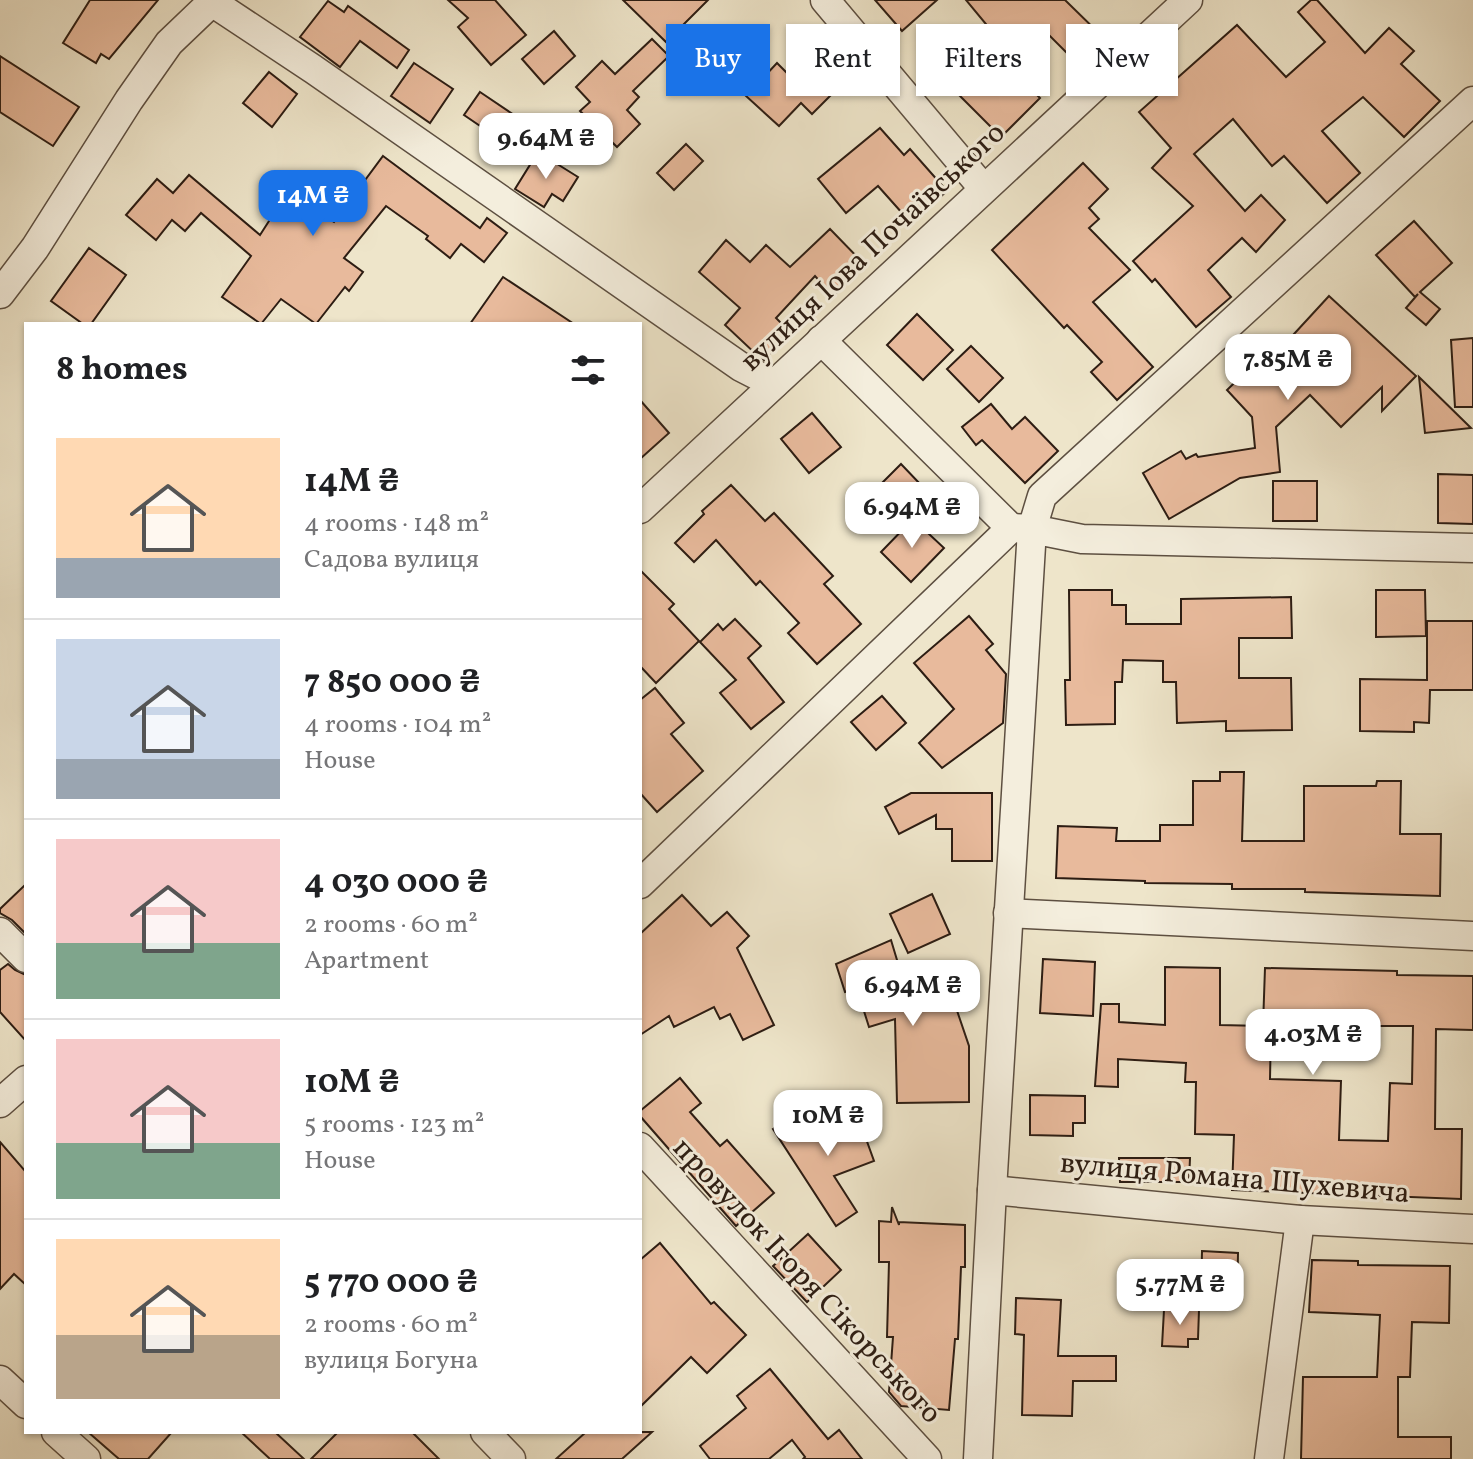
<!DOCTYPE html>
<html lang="en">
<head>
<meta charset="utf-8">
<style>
	body { margin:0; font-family:Vollkorn,serif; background:#f6f6f6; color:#202124; height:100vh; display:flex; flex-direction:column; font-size:30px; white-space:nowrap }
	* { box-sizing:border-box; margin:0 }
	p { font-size:26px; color:#757577 }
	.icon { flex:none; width:44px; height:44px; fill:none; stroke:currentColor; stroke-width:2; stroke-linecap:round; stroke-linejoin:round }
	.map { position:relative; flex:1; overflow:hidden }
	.side { position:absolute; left:24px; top:322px; width:618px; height:1112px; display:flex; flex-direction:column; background:#fff; border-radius:0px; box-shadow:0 2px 6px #0004 }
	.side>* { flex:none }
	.banner { position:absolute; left:666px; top:24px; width:686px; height:72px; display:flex; gap:16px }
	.price { position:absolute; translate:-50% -68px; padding:0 18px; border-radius:16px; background:#fff; color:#222; font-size:26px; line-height:52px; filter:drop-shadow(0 2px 4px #0008) }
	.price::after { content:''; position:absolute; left:50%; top:48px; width:24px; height:18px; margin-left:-12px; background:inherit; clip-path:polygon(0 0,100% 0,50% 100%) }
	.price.on { background:#1a73e8; color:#fff }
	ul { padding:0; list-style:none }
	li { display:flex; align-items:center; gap:24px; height:200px; padding:0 32px }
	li+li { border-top:2px solid #e0e0e0 }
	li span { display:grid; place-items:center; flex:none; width:224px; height:160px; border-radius:0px; color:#555 }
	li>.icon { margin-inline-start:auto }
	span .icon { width:96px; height:96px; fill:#fffc; stroke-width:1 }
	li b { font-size:34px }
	h2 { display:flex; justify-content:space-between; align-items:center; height:96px; padding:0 32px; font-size:34px }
	.pill { padding:0 28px; border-radius:0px; background:#fff; box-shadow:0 2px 6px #0004; font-size:28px; line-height:72px }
	.pill.on { background:#1a73e8; color:#fff }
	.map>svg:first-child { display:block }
	.building { fill:#e8ba9c; stroke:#2d1d13; stroke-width:2; fill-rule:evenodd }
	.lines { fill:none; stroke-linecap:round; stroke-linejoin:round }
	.street-casing { stroke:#5d4f41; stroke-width:31 }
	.street { stroke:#f4eedd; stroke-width:28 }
	.labels { text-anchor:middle; stroke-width:6; stroke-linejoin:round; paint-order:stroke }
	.street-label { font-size:30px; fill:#2d1d13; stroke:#f4eedd }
</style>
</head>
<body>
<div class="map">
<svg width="1473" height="1459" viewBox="0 0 1473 1459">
	<rect width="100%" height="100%" fill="#eee5ca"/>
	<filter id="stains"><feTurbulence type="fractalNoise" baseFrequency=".0025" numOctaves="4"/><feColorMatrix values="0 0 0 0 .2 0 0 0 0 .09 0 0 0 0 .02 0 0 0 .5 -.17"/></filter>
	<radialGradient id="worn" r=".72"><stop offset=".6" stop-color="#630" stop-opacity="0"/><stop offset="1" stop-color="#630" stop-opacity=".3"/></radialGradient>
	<g class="building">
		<polygon points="90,0 158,0 109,59 101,54 96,63 63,43"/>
		<polygon points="448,0 495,0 526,35 491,65 458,27 468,18"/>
		<polygon points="623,0 708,0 666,42"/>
		<polygon points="875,0 937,0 902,31"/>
		<polygon points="966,0 1065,0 1110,44 1084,70 1047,33 1008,66 1040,98 1001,137 952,88 1000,41"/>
		<polygon points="1311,0 1317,0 1365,53 1389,28 1414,51 1401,64 1440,101 1404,137 1363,97 1322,131 1360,173 1327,203 1284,156 1272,166 1233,119 1194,154 1245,211 1261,195 1285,220 1256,252 1242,238 1208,270 1231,297 1196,327 1155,279 1152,282 1133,261 1193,206 1152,168 1171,148 1139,112 1237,25 1286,77 1325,42 1298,12"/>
		<polygon points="328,1 344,12 348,6 409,50 397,68 360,41 340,67 300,37"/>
		<polygon points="554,31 575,56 544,84 522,59"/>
		<polygon points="652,39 669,56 633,91 639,97 627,110 640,124 617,147 580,111 590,102 576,87 602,61 615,74"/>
		<polygon points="814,46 847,79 812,114 801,103 779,126 746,96 777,63 787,73"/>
		<polygon points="0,56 79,107 53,146 0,112"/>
		<polygon points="414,63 453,89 430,123 391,96"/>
		<polygon points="269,72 297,94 272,127 243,103"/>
		<polygon points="480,92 523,121 520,125 540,139 527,158 464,115"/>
		<polygon points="880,128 904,155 910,149 947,191 911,223 878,186 846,213 818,179"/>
		<polygon points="686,144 703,161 674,190 657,173"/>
		<polygon points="538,152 578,177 563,201 552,194 544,207 515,189"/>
		<polygon points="383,156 480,228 487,218 507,233 484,262 461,244 450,258 426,239 428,236 386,206 344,258 363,272 349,291 345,287 316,324 281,299 261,324 222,297 251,256 201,213 185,231 172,220 156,240 126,215 157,179 173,193 189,175 260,235 287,193 334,222"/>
		<polygon points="1083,163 1108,189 1089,208 1099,219 1089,228 1130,270 1093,302 1153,367 1117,400 1091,372 1102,362 1067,325 1064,328 992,250"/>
		<polygon points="1414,221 1452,263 1420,292 1440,309 1426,325 1406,308 1418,294 1415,297 1376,255"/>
		<polygon points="830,229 865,265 833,296 815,276 776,318 790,332 764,360 760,358 725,325 740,308 699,272 726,240 750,262 766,245 790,267"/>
		<polygon points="89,248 126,275 91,324 83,324 51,301"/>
		<polygon points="503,277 574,324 470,324"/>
		<polygon points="1329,296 1416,376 1382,411 1382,387 1341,427 1310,395 1276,427 1280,472 1240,478 1169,519 1143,473 1181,451 1186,459 1196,454 1198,457 1255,448 1252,417 1227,390 1265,353 1271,359"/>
		<polygon points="917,314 953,350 923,380 887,345"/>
		<polygon points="1473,338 1473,407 1455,407 1451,340"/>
		<polygon points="971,346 1003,378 979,402 947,369"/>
		<polygon points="1419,377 1471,428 1425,433"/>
		<polygon points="640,400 669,433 640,459"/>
		<polygon points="991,404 1012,429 1025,417 1058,451 1025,483 982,440 976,445 962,427"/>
		<polygon points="812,413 841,447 809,473 781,439"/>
		<polygon points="901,464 922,486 887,521 866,499"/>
		<polygon points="1438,474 1473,475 1473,524 1438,523"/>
		<rect x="1273" y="481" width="44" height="40"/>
		<polygon points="731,485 765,521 774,513 833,576 824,584 861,624 817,664 788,633 799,623 760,581 756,585 716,540 694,562 675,543 704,514 702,511"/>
		<polygon points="913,519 944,548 911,582 881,552"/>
		<polygon points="640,570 674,604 669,609 699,641 656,683 640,666"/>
		<polygon points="1069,590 1112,590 1112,605 1126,605 1126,624 1181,624 1181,599 1291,597 1292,638 1239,638 1239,678 1291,678 1292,730 1226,731 1226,721 1177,723 1176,682 1163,682 1163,661 1123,660 1122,682 1115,682 1115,724 1066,725 1065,680 1070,680"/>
		<polygon points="1376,590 1425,590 1426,636 1376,637"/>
		<polygon points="969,616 993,644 986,650 1006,674 1003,723 942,768 919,743 954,709 914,663"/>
		<polygon points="735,619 761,646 748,658 784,702 751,729 720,693 736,680 700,642 718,624 723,630"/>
		<polygon points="1427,621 1473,621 1473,690 1430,690 1429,723 1414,722 1414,732 1360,731 1360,679 1427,680"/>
		<polygon points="655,688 684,723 671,734 703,771 657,812 640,793 640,700"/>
		<polygon points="882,696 906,723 876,750 851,722"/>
		<polygon points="1220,772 1244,772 1242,841 1304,841 1304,786 1376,786 1377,781 1401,781 1400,834 1441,834 1440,896 1305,892 1305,889 1232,889 1232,884 1145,883 1145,881 1056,878 1058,826 1117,828 1116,841 1160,841 1160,825 1193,825 1193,781 1220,781"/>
		<polygon points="911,793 992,793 992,861 952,861 952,829 936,829 936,815 899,834 885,807"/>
		<polygon points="26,884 26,934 12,920 0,913 0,909"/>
		<polygon points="932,894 950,934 908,953 890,914"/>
		<polygon points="682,895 711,926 727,912 749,936 737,948 774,1025 743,1040 730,1014 720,1019 714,1007 674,1027 669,1016 640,1035 640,934"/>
		<polygon points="891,940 909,1000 949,987 969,1046 969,1102 897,1103 895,1019 869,1027 857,989 845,992 836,964"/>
		<polygon points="1043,959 1095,962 1093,1016 1040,1013"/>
		<polygon points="8,964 15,970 26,975 26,1041 0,1012 0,970"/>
		<path d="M1165,967L1220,968V1025L1263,1026L1265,968L1397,971V975L1473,976V1030L1436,1029L1435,1129H1462L1461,1199L1232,1190L1234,1135L1195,1134L1196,1082H1185L1186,1063L1118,1059V1087L1095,1086L1101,1004H1119V1022L1165,1025ZM1344,1026H1413L1412,1084L1390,1083L1388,1141L1339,1140L1341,1081L1270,1079L1271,1027L1344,1029Z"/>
		<polygon points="680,1078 701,1103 690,1112 720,1146 727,1140 774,1193 736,1226 640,1116 640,1111"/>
		<polygon points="1030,1095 1085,1096 1085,1123 1073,1123 1073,1136 1030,1135"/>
		<polygon points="856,1111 874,1161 834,1176 857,1212 836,1226 773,1129 794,1116 804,1131"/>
		<polygon points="0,1142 26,1172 26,1285 14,1274 0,1289"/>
		<polygon points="1119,1158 1190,1158 1189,1182 1120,1182"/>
		<polygon points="892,1207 899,1225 899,1222 965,1225 965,1267 961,1267 958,1339 955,1339 949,1410 901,1406 889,1392 893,1337 887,1337 889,1262 879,1262 879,1221 891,1222"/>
		<polygon points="808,1234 841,1270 807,1302 773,1266"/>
		<polygon points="660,1243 711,1304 714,1302 746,1335 707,1373 691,1357 640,1407 640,1260"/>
		<polygon points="1202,1251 1238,1253 1237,1305 1201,1304"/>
		<polygon points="1312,1260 1358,1261 1358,1265 1450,1266 1449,1323 1412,1322 1410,1377 1398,1377 1398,1437 1451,1437 1451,1459 1301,1459 1303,1377 1377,1377 1380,1315 1309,1312"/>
		<polygon points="1016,1298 1061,1300 1058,1356 1116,1356 1116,1381 1073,1381 1072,1416 1022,1415 1024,1335 1015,1334"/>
		<polygon points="1164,1310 1199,1310 1198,1339 1188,1339 1188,1347 1162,1346"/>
		<polygon points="770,1369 828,1439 839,1430 862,1459 803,1459 805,1457 792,1440 769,1459 710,1459 700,1446 746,1408 737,1396"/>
		<polygon points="88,1432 172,1432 148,1459 119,1459"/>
		<polygon points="241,1432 275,1432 304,1459 270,1459"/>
		<polygon points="338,1432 412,1432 439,1459 311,1459"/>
		<polygon points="586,1432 652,1432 622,1459 556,1459"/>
	</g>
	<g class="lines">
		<defs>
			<g id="street">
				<polyline points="825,0 983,188"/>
				<polyline points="212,2 313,69 741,367 774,384"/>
				<polyline points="0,294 35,248 129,100 169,43 214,0"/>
				<polyline points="821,340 1011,528"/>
				<polyline points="640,509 1188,0"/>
				<polyline points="640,884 1011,528 1032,529 1042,496 1473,101"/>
				<polyline points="1008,913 1473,936"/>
				<polyline points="0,932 26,958"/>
				<polyline points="0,1103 26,1080"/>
				<polyline points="640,1147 927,1459"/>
				<polyline points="992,1190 1300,1220 1473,1229"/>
				<polyline points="0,1380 26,1404"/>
				<polyline points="56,1432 86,1459"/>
				<polyline points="485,1432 511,1459"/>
				<polyline points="978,1459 992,1190 1032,529 1082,539 1473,548"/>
				<polyline points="1269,1459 1300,1220"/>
			</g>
		</defs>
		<use href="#street" class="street-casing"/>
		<use href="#street" class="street"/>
	</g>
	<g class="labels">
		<g class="street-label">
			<text transform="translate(872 246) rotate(-43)" y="10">вулиця Іова Почаївського</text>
			<text transform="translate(1235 1177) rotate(5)" y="10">вулиця Романа Шухевича</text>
			<text transform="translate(808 1280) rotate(47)" y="10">провулок Ігоря Сікорського</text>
		</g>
	</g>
	<rect width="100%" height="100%" filter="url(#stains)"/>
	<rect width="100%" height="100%" fill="url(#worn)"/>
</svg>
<b class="price" style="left:546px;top:181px">9.64M ₴</b>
<b class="price on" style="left:313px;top:238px">14M ₴</b>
<b class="price" style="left:1288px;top:402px">7.85M ₴</b>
<b class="price" style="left:912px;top:550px">6.94M ₴</b>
<b class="price" style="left:913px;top:1028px">6.94M ₴</b>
<b class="price" style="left:1313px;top:1077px">4.03M ₴</b>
<b class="price" style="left:828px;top:1158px">10M ₴</b>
<b class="price" style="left:1180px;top:1327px">5.77M ₴</b>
<div class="banner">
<a class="pill on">Buy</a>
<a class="pill">Rent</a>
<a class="pill">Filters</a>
<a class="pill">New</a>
</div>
<section class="side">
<h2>8 homes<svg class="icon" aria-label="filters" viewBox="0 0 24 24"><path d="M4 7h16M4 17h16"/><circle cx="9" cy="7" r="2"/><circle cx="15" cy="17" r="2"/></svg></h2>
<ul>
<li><span style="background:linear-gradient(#ffd9b3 75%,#9aa5b1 0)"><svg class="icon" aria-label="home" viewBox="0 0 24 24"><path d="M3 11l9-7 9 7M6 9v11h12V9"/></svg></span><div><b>14M ₴</b><p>4 rooms · 148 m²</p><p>Садова вулиця</p></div></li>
<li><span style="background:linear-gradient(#c9d6e8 75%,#9aa5b1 0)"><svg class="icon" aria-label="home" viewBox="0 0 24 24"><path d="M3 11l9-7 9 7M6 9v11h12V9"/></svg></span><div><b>7 850 000 ₴</b><p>4 rooms · 104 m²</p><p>House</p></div></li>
<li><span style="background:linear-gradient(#f6c9c9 65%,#7fa58c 0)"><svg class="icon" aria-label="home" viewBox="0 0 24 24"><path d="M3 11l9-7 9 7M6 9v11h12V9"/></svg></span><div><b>4 030 000 ₴</b><p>2 rooms · 60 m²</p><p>Apartment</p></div></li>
<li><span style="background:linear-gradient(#f6c9c9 65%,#7fa58c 0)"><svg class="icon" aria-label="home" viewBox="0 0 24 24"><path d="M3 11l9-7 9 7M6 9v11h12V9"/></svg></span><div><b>10M ₴</b><p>5 rooms · 123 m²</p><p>House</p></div></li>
<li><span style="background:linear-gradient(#ffd9b3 60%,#b9a48a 0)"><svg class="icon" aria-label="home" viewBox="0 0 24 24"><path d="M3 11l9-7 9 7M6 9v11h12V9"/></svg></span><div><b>5 770 000 ₴</b><p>2 rooms · 60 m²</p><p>вулиця Богуна</p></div></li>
</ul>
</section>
</div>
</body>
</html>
